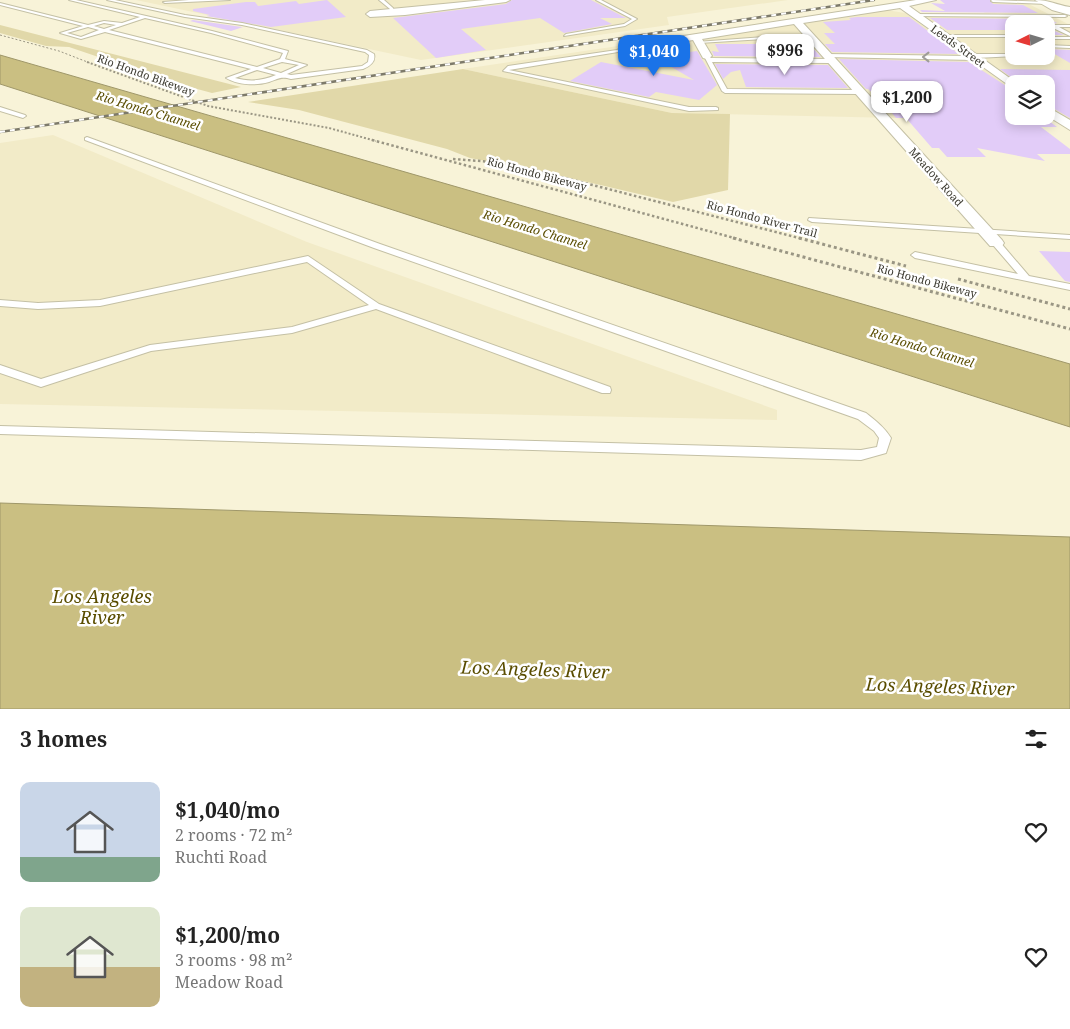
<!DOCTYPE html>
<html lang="en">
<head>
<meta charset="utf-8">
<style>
	body { margin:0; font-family:"Noto Serif",serif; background:#f2f2f2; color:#222; height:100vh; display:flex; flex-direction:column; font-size:19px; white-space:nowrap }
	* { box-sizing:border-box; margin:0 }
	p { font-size:16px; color:#767676 }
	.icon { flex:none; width:28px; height:28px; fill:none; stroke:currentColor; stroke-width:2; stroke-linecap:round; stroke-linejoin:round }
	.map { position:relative; height:709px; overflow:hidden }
	.panel { display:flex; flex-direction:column; background:#fff; flex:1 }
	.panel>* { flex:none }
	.needle { width:32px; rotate:265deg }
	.tools { position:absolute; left:1005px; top:15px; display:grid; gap:10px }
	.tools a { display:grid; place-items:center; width:50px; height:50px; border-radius:10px; background:#fff; box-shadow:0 2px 12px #0003; font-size:25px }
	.price { position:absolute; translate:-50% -42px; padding:0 11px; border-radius:10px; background:#fff; color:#222; font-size:16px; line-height:32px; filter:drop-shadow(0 1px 2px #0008) }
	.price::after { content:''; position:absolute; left:50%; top:30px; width:15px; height:11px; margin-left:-8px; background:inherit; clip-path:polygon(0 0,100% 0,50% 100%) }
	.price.current { background:#1a73e8; color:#fff }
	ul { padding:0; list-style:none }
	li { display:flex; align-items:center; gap:15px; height:125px; padding:0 20px }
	li span { display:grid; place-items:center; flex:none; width:140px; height:100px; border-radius:10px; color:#555 }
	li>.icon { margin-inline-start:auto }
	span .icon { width:60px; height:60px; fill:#fffc; stroke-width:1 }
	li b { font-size:21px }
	h2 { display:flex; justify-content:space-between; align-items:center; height:60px; padding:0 20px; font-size:21px }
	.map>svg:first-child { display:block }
	.built { fill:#f2ebc8; fill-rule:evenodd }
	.green { fill:#e1d8a9 }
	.water { fill:#cabf82; stroke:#9f9769 }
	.building { fill:#e2ccf8 }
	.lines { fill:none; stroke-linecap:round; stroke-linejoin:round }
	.lane-casing { stroke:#c4c0a5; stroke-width:2 }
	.street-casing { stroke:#c4c0a5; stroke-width:2 }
	.primary-casing { stroke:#c4c0a5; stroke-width:2 }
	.path-far3 { stroke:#9a9684; stroke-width:1; stroke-dasharray:2 2; stroke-linecap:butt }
	.path-far2 { stroke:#9a9684; stroke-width:2; stroke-dasharray:2 2; stroke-linecap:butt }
	.path-far1 { stroke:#9a9684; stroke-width:2.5; stroke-dasharray:2.5 2.5; stroke-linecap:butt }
	.path { stroke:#9a9684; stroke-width:3; stroke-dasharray:3 3; stroke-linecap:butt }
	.lane { fill:#fff; fill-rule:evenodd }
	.street { fill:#fff; fill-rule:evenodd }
	.primary { fill:#fff; fill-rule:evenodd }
	.rail-casing { stroke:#7d7a6a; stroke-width:2.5 }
	.rail { stroke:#fff; stroke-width:2; stroke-dasharray:5; stroke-linecap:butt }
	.oneway { stroke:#9e9c98 }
	.labels { text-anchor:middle; stroke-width:5; stroke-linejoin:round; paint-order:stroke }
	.far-street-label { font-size:11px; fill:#3c3a30; stroke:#fff }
	.far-water-label { font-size:12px; font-style:italic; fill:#5a4d00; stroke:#fff }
	.near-water-label { font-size:18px; font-style:italic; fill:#5a4d00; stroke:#fff }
</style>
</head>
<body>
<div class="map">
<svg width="1070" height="709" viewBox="0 0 1070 709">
	<rect width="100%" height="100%" fill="#f8f3d8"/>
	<g class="built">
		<polygon points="136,0 788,0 667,17 669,25 421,60"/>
		<path d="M964,0H1021L1070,25V122L672,113L463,69L659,40L886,10L905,13H985ZM1014,24H1046V56H1014ZM1014,84H1046V116H1014Z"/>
		<polygon points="53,135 307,242 777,410 777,420 0,404 0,143"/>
	</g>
	<g class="green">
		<polygon points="0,25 241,87 212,93 175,83 69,47 46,46 0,33"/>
		<polygon points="463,69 672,113 730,114 728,190 673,202 549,173 470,158 447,149 299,110 248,102"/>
	</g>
	<g class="water">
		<polygon points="0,55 1070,364 1070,427 0,84"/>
		<polygon points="0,503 1070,537 1070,709 0,709"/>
	</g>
	<g class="building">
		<polygon points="327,0 346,17 271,27 206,16 210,15 193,11 193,9 246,2 255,2 258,6 296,1 299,4"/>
		<polygon points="512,0 591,0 626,18 600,18 612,24 564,33 540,18 461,29 486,50 436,58 393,18 506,4"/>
		<polygon points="940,0 990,0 993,4 1023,5 1038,13 922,12 920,10 945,11 931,3 945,4"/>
		<polygon points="857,17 909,17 959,54 832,52 825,44 835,44 824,33 835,33 823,22 851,20 849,18"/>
		<polygon points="930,18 1049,19 1057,23 1052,24 1050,29 1064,35 1046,35 1046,24 1014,24 1014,30 947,30"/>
		<polygon points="193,20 242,27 243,27 231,31 190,21"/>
		<polygon points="715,44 809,44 821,57 714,56 712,51 719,52"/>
		<polygon points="648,48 682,53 697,51 717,85 699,100 656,92 649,97 570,81 601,62 694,80 640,49"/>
		<polygon points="1046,49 1070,50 1070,63"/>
		<polygon points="839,59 969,62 1014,91 1014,116 1045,116 1053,121 1049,121 1057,127 1041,127 1070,149 1070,154 1037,154 1045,161 977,148 986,157 947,157 939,148 932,148 906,118 896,118 884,103 868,89 866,89"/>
		<polygon points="715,64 828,65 848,88 746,87 740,70 731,72 723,79"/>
		<polygon points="1000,69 1070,70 1070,118 1046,104 1046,84 1020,84"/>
		<polygon points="1039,251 1070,252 1070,282 1065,281"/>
	</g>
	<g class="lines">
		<defs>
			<g id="lane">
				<path d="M69,0H76L212,31L288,51L285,59L307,65L287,74L291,75L362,66L368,62L369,55L365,52L242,25L185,17L107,0H115L185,15L242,23L367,50L374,54C376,62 370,66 363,69L291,79C281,76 278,79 269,82C255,86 238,85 226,78L251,69L105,32L81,39L60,33L83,26L0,5V3L88,25L104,21L122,23L140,17ZM145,18L211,33L283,53L280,59L257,67L109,30ZM104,23L116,25L104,29L94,26ZM88,27L99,30L81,37L67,33ZM282,62L299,65L281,73L263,68ZM257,70L276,75C261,81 250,82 235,78Z"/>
				<polygon points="189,0 230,0 165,3 163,2"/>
				<polygon points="379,0 384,0 393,8 395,15 391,15 390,9"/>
				<polygon points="596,0 601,0 637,19 625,26 564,36 566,34 624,24 632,19"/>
				<polygon points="992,0 1047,2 1049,3 1047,4 993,2 991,1"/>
				<polygon points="915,14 1065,15 1067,16 1065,17 913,16"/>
				<polygon points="1053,25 1070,25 1070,27 1059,27 1070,33 1070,36 1051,27"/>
				<polygon points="944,35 1014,35 1014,37 942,37"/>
				<polygon points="764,37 813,39 815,40 813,41 764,39 699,43 697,42"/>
				<rect x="1046" y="37" width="24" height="2"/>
				<polygon points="651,43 653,45 625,49 618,52 509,70 689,107 716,107 718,108 718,110 689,111 503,71 508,66 617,50 624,47"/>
				<polygon points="1046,45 1070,46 1070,48 1046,47"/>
				<polygon points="1046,51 1052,55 1052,57 1044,57 1046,56"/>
				<polygon points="707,54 711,58 831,59 834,61 831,63 712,62 727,89 859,90 862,92 859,94 725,93 722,91 704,56"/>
				<polygon points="827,54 969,56 971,54 1014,54 1014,56 1016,56 976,58 974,60 825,57"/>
				<polygon points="0,107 25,115 26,116 23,118 0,111"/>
				<path d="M87,137L380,244L866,413C876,421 884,427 891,438L886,453L861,460L0,434V426L861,450L877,447L879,438L874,431L858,419L374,248L85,140V138Z"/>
				<polygon points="809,218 1070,235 1070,239 812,222 808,220"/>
				<polygon points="993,241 999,241 1029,276 1070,284 1070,290 915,258 911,255 915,252 1018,274 993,245"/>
				<polygon points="308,256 379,304 610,387 611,390 610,393 602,393 376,309 292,333 151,351 41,387 0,373 0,365 41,379 150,345 292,327 369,305 307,262 100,306 38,309 0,306 0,300 38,303 100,300"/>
			</g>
			<g id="street">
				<polygon points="485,0 510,0 506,2 405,15 370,17 366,14 370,11"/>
				<polygon points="916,0 936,0 909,6 1018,84 1014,84 1014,89 900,8 803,23 1002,240 1004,243 1002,246 990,246 794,24 702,39 712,56 707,59 703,58 693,40 651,47 646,44 651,41"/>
				<polygon points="1046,106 1070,120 1070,130 1046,115"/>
			</g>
			<path id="primary" d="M1035,0C1050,0 1056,5 1070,7V15L1052,10Z"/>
		</defs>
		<use href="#lane" class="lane-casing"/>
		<use href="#street" class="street-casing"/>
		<use href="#primary" class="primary-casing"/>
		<polyline class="path-far3" points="0,35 59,51 90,63"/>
		<polyline class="path-far2" points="87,62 208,106 329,128 376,141"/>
		<g class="path-far1">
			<polyline points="372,140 738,239"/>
			<polyline points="453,159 493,162 534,170 803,239"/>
		</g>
		<g class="path">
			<polyline points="733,238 1070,329"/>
			<polyline points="799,238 906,266"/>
			<polyline points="958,279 1070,309"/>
		</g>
		<use href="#lane" class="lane"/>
		<use href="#street" class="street"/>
		<use href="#primary" class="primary"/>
		<defs>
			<polyline id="rail" points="0,132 874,0"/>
		</defs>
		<use href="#rail" class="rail-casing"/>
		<use href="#rail" class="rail"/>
	</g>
	<defs><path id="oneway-chevron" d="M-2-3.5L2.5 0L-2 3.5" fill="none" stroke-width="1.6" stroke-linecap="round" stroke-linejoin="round" transform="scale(1.25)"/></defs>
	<use class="oneway" href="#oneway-chevron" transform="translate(926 57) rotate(-180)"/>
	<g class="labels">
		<g class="far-street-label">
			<text transform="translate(958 46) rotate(36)" y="4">Leeds Street</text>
			<text transform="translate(146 75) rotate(20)" y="4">Rio Hondo Bikeway</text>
			<text transform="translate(537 174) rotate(15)" y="4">Rio Hondo Bikeway</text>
			<text transform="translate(936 177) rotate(48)" y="4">Meadow Road</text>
			<text transform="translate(762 219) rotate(15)" y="4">Rio Hondo River Trail</text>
			<text transform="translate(927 281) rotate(15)" y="4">Rio Hondo Bikeway</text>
		</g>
		<g class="far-water-label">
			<text transform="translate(148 111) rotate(17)" y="4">Rio Hondo Channel</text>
			<text transform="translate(535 230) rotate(17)" y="4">Rio Hondo Channel</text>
			<text transform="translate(922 348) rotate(17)" y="4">Rio Hondo Channel</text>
		</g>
		<g class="near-water-label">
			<text x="102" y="603">Los Angeles<tspan x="102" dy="21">River</tspan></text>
			<text transform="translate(535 670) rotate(2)" y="6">Los Angeles River</text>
			<text transform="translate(940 687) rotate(2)" y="6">Los Angeles River</text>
		</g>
	</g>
</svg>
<div class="tools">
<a><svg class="needle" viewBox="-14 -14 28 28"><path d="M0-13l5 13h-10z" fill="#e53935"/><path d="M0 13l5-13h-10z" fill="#767676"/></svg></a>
<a><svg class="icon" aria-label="layers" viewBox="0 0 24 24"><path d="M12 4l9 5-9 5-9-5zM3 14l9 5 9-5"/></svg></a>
</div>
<b class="price" style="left:785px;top:76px">$996</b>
<b class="price current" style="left:654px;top:77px">$1,040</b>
<b class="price" style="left:907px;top:123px">$1,200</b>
</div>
<section class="panel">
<h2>3 homes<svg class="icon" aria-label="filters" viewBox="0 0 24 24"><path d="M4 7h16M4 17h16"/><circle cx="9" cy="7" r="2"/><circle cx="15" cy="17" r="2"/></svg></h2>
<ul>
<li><span style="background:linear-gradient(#c9d6e8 75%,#7fa58c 0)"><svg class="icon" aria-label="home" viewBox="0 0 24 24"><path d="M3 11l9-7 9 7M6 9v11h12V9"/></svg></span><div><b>$1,040/mo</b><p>2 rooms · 72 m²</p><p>Ruchti Road</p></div><svg class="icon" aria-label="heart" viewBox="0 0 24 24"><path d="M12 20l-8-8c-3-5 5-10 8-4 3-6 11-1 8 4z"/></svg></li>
<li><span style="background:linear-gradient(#dfe7d0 60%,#c2b280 0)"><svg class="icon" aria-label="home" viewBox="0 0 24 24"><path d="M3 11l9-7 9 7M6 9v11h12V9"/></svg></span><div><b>$1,200/mo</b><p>3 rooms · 98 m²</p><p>Meadow Road</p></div><svg class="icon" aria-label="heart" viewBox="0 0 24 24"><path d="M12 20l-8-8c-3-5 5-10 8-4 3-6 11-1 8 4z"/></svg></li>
</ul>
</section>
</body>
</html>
